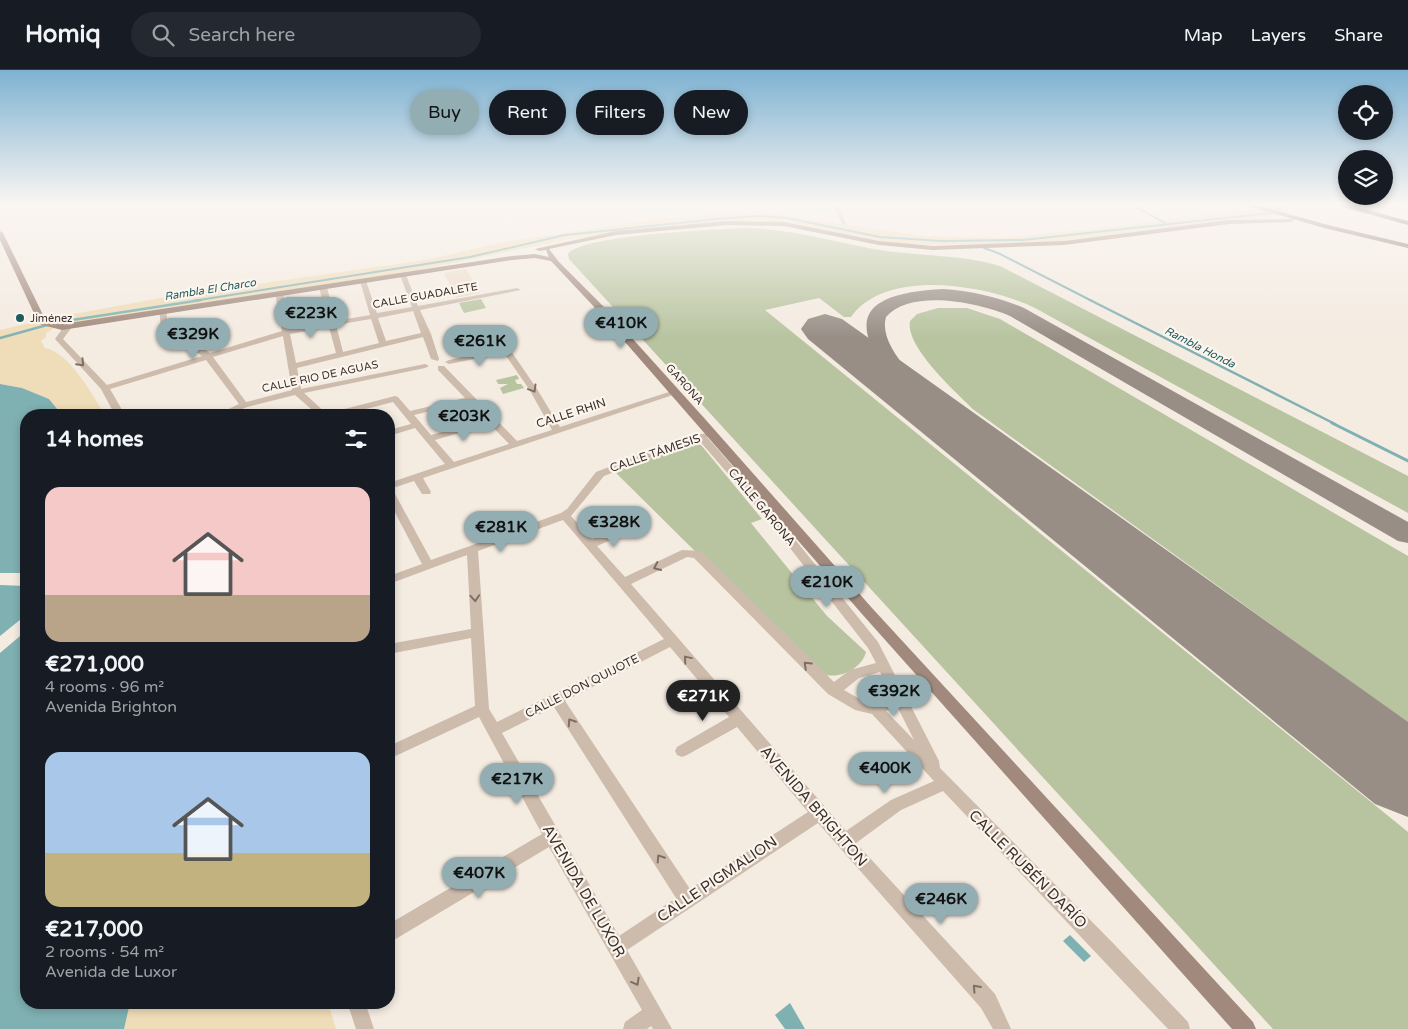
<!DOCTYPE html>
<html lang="en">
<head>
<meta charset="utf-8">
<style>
	body { margin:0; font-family:"Varela Round",sans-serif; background:#242831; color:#f1f3f6; height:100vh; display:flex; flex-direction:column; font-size:19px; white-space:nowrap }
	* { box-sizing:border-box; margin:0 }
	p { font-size:16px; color:#9ea1a6 }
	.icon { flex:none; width:28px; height:28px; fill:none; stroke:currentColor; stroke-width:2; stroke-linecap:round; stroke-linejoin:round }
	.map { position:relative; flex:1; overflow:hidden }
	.drawer { position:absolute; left:20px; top:339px; width:375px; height:600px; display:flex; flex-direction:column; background:#171b24; border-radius:20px; box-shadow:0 2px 8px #0003 }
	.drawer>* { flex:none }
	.hud { position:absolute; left:410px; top:20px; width:475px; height:45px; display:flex; gap:10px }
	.tools { position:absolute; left:1338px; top:15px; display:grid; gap:10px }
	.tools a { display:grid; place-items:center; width:55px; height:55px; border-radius:50%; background:#171b24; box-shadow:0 2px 8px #0003; font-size:25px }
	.price { position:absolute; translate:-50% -42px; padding:0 11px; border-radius:18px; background:#92aeb2; color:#111; font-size:16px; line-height:32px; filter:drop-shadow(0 1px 2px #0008) }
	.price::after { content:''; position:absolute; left:50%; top:30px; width:15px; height:11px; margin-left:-8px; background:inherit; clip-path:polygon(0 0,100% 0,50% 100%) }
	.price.selected { background:#222; color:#fff }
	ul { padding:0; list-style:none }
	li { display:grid; align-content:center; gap:10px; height:265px; padding:0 25px }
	li span { display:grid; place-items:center; height:155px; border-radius:15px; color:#555 }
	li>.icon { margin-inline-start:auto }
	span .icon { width:90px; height:90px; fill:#fffc; stroke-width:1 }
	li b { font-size:21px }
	h2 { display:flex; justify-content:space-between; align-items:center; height:60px; padding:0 25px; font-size:21px }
	.tag { padding:0 18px; border-radius:22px; background:#171b24; box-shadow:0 2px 8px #0003; font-size:18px; line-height:45px }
	.tag.selected { background:#92aeb2; color:#111 }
	header { display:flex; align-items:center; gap:30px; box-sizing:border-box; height:70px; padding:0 25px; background:#171b24; border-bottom:1px solid #363941 }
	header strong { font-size:24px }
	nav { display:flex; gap:28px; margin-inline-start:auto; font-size:18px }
	.search { width:350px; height:45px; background:#242831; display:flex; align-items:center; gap:12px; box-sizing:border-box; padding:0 18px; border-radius:28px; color:#9ea1a6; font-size:19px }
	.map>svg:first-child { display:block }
	.green { fill:#b8c4a0 }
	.sand { fill:#efdcb8 }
	.plaza { fill:#ecdcc8 }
	.water { fill:#7fb0b2 }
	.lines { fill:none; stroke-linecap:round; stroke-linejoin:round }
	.stream-far2 { stroke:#7fb0b2; stroke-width:2 }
	.stream-far1 { stroke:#7fb0b2; stroke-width:2.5 }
	.stream { stroke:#7fb0b2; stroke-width:3 }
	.taxiway { fill:#988e86; fill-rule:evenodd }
	.runway { fill:#988e86; fill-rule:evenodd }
	.minor { fill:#cdbbac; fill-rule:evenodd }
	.secondary { fill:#a18a7d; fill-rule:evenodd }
	.primary { fill:#7d675c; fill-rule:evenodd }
	.motorway { fill:#5c4a42; fill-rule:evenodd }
	.oneway { stroke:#7d6f65 }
	.poi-dot { fill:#1f5a5e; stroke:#fbf5ee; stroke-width:2 }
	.labels { text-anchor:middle; stroke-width:4.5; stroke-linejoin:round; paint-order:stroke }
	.far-water-label { font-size:11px; font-style:italic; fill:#1f5a5e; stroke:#fbf5ee }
	.far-street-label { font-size:11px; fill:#3b302b; stroke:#fbf5ee }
	.far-poi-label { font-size:11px; fill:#3b302b; stroke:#fbf5ee; text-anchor:start }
	.street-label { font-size:12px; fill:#3b302b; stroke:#fbf5ee }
	.near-street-label { font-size:15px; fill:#3b302b; stroke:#fbf5ee }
</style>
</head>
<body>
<header>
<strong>Homiq</strong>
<div class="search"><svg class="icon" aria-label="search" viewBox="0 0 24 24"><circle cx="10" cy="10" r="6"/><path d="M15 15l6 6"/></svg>Search here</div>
<nav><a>Map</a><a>Layers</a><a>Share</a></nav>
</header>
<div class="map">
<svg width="1408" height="959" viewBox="0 0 1408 959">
	<rect width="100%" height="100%" fill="#f4ebe1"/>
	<g class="green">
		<path d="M747,158C795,159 840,174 886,181C924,186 964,185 1000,196L1408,406V443L1035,238C988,215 886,197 851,247H844L819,228L765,240L1408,762V959H1273L569,189L568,184C580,165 720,159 747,158Z"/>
		<polygon points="481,229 486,238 464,243 459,233"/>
		<path d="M938,238H967L1000,249L1408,486V653L974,340C957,323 905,277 910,251L917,244Z"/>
		<polygon points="517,305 519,309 515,310 517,314 521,314 524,318 503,324 500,318 508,314 498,314 496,310"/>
		<path d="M690,373L701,375L762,449L751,453L827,546L866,582C862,599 837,611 822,603C817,601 813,597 809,594L615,402Z"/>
	</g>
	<g class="sand">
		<path d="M1276,133H1294L1286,142L1273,147L1234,150L1043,173L911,175L881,171L790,153L760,151H729L634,159L565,170L418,200L72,254L58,256L46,263V267L41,271L45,278C70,283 91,323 105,345H62L49,329L22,318L0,314V260L41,250L166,227L425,190L505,172L658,149L722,144H774L924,166L1000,168L1087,160L1225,142L1257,141L1268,138Z"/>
		<polygon points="130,933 328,933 336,959 124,959"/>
	</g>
	<polygon class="plaza" points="466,199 480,223 456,228 444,203"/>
	<g class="water">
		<polygon points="0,314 22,318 49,329 62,345 26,345 26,503 0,503"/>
		<polygon points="0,515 26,516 26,545 0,566"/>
		<polygon points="26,561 26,932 130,933 124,959 0,959 0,583"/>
		<polygon points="1070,865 1091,886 1084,892 1063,871"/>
		<polygon points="790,933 805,959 785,959 775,945"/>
	</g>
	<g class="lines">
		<g class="stream-far2">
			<polyline points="1129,133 1165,153"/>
			<polyline points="984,178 998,183 1092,231"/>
			<polyline points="193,231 470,187 565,165 717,149 758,146 787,148 880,167 941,171 1023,170 1271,143 1280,139 1284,133"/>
		</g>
		<g class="stream-far1">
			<polyline points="1090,230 1335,354"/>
			<polyline points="53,253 201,230"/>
			<polyline points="0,268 47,255"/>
		</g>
		<polyline class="stream" points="1332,353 1408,391"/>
		<path class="taxiway" d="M943,219C972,221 998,227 1024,238L1408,452V473L1398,471L1010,246C980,233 911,218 886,247C877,279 926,317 943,340L939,345C934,346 929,348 924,345C914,341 898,317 891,308C841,242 872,223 943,219Z"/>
		<polygon class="runway" points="825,244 842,249 1408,652 1408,747 1375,734 808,269 801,259 808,249"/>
		<g class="minor">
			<polygon points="832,133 838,133 847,155 842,154"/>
			<path d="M403,203L406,205L418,236L517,218L521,220L420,240L431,264L439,289L438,291L431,289L423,267L297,298L301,319L425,294L429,296L425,298L304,323L328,345L329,343L395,326L398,327L410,341L465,328L438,300V296H444L517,371L552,360L529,319L504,283L449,294L445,292L449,290L506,278H509L537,319L560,357L672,321H678L679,323L423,408L431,422L430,424H422L414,411L390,419L394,422L431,490L561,443L567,439L596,402L693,365L709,363L711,365L707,367L780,451L878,572L939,691L940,698L1112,872L1188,952L1190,959H1168L943,721L901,740L856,773L995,924L1011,959H993L981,938L818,753L627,880L672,959H653L651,956L647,959H623L625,952L642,940L549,777L389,873V854L542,764L479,647L389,689V676L475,636L471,568L389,584V574L471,559L467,485L389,514V506L422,494L389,431V413L445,394L415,358L389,366V360L411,354L393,332L343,345H318L295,325L247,337L229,345H216L239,334L206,290L110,319L125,345H115L101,319L55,269L65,255H71L72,257L63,269L107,315L202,286L161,257L159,239L166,241L168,254L210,283L282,261L275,223L279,221L283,223L289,259L328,252L319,217L323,215L327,217L335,251L370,245L360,211L363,209L366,211L377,243L412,237L400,205ZM413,241L421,263L386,271L378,248ZM371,249L379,273L343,282L336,255ZM329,257L336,283L296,293L290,264ZM283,266L292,320L246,332L213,287ZM469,332L486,350L431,365L414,345ZM490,354L509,374L454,392L435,370ZM698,369L772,455L868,578L876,593L850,600L834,612L701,481L682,480L625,507L597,476L632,461L633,458L632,455H624L592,469L571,446L604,406ZM563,450L664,569L497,652L489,639L478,481ZM687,487L694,488L828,624L855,640L872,644L934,711L891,730L846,761L631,514ZM670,577L729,647L677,677L675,681L677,685L682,687L687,685L737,657L808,742L690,819L565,631ZM880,602L892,627C868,636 865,632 844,620L859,608ZM897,636L914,670L886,641ZM554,637L676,828L619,866L502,663Z"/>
			<polygon points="347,932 365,932 374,959 356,959"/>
		</g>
		<polygon class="secondary" points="1293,149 1294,150 1291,152 1229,154 1064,175 933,180 879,175 784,156 727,155 616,165 549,179 559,192 604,237 705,349 872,538 1253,952 1256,959 1232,959 862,544 598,241 551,191 535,188 512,190 62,260 42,255 38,252 0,170 0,161 3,163 45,249 62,254 512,186 535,184 549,187 546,180 539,181 535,179 616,161 727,151 784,152 879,171 933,176 1064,171 1229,150"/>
		<polygon class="primary" points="1238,133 1250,133 1328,155 1408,174 1408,178 1324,158"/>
		<polygon class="motorway" points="1329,133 1343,133 1408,151 1408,155"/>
	</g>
	<defs><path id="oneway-chevron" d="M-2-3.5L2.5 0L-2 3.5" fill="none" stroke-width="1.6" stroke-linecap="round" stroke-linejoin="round" transform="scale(1.25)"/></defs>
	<g class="oneway">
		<use href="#oneway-chevron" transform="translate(81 293) rotate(46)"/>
		<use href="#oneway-chevron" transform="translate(533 319) rotate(59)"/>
		<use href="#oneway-chevron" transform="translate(657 497) rotate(155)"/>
		<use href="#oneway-chevron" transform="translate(475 528) rotate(86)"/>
		<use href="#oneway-chevron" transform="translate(687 589) rotate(-130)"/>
		<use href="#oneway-chevron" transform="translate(807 595) rotate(-136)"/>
		<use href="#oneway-chevron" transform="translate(571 652) rotate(-123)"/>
		<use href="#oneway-chevron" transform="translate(660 788) rotate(-123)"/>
		<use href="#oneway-chevron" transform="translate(636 912) rotate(61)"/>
		<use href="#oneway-chevron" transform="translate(976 918) rotate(-132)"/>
	</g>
	<linearGradient id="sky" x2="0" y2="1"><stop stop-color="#7eb2d2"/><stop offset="0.5" stop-color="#faf6f2"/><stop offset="1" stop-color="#faf6f2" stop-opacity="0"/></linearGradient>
	<rect width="1408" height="268" fill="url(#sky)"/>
	<circle class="poi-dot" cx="20" cy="248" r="5"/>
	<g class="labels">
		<g class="far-water-label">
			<text transform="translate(210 219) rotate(-9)" y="4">Rambla El Charco</text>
			<text transform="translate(1200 277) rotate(27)" y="4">Rambla Honda</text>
		</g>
		<g class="far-street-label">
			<text transform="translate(425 225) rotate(-10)" y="4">CALLE GUADALETE</text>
			<text transform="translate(320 306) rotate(-12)" y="4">CALLE RIO DE AGUAS</text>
			<text transform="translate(685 314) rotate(48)" y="4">GARONA</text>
		</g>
		<g class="far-poi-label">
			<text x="30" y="252">Jiménez</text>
		</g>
		<g class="street-label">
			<text transform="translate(571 343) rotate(-18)" y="4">CALLE RHIN</text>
			<text transform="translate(655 383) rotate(-19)" y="4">CALLE TÁMESIS</text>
			<text transform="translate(762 437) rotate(50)" y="4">CALLE GARONA</text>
			<text transform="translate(582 616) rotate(-27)" y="4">CALLE DON QUIJOTE</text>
		</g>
		<g class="near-street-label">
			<text transform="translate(814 736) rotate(49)" y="5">AVENIDA BRIGHTON</text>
			<text transform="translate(1028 799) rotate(45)" y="5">CALLE RUBÉN DARÍO</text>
			<text transform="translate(717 809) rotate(-34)" y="5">CALLE PIGMALION</text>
			<text transform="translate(584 821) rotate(60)" y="5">AVENIDA DE LUXOR</text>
		</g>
	</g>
</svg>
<div class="tools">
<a><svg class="icon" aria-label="locate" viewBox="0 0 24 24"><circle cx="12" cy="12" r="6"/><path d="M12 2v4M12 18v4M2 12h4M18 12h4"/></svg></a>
<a><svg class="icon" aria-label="layers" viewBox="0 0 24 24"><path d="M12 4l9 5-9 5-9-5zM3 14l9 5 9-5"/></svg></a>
</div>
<b class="price" style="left:311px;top:269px">€223K</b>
<b class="price" style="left:621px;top:279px">€410K</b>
<b class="price" style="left:193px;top:290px">€329K</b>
<b class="price" style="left:480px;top:297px">€261K</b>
<b class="price" style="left:464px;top:372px">€203K</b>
<b class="price" style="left:614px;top:478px">€328K</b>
<b class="price" style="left:501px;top:483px">€281K</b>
<b class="price" style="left:827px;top:538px">€210K</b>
<b class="price" style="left:894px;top:647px">€392K</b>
<b class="price selected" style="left:703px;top:652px">€271K</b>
<b class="price" style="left:885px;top:724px">€400K</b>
<b class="price" style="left:517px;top:735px">€217K</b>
<b class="price" style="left:479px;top:829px">€407K</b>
<b class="price" style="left:941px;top:855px">€246K</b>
<div class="hud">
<a class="tag selected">Buy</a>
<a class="tag">Rent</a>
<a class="tag">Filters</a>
<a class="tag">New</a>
</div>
<section class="drawer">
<h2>14 homes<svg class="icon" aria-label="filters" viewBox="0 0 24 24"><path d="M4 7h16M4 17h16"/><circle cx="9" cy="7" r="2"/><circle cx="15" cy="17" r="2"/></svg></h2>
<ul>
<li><span style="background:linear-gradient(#f6c9c9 70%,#b9a48a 0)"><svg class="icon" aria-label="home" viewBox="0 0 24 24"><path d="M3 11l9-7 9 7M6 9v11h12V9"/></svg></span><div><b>€271,000</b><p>4 rooms · 96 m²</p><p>Avenida Brighton</p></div></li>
<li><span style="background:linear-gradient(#a9c7e8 65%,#c2b280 0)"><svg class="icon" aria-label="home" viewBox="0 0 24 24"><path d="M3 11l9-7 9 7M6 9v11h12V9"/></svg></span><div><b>€217,000</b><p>2 rooms · 54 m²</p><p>Avenida de Luxor</p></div></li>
</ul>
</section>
</div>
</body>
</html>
